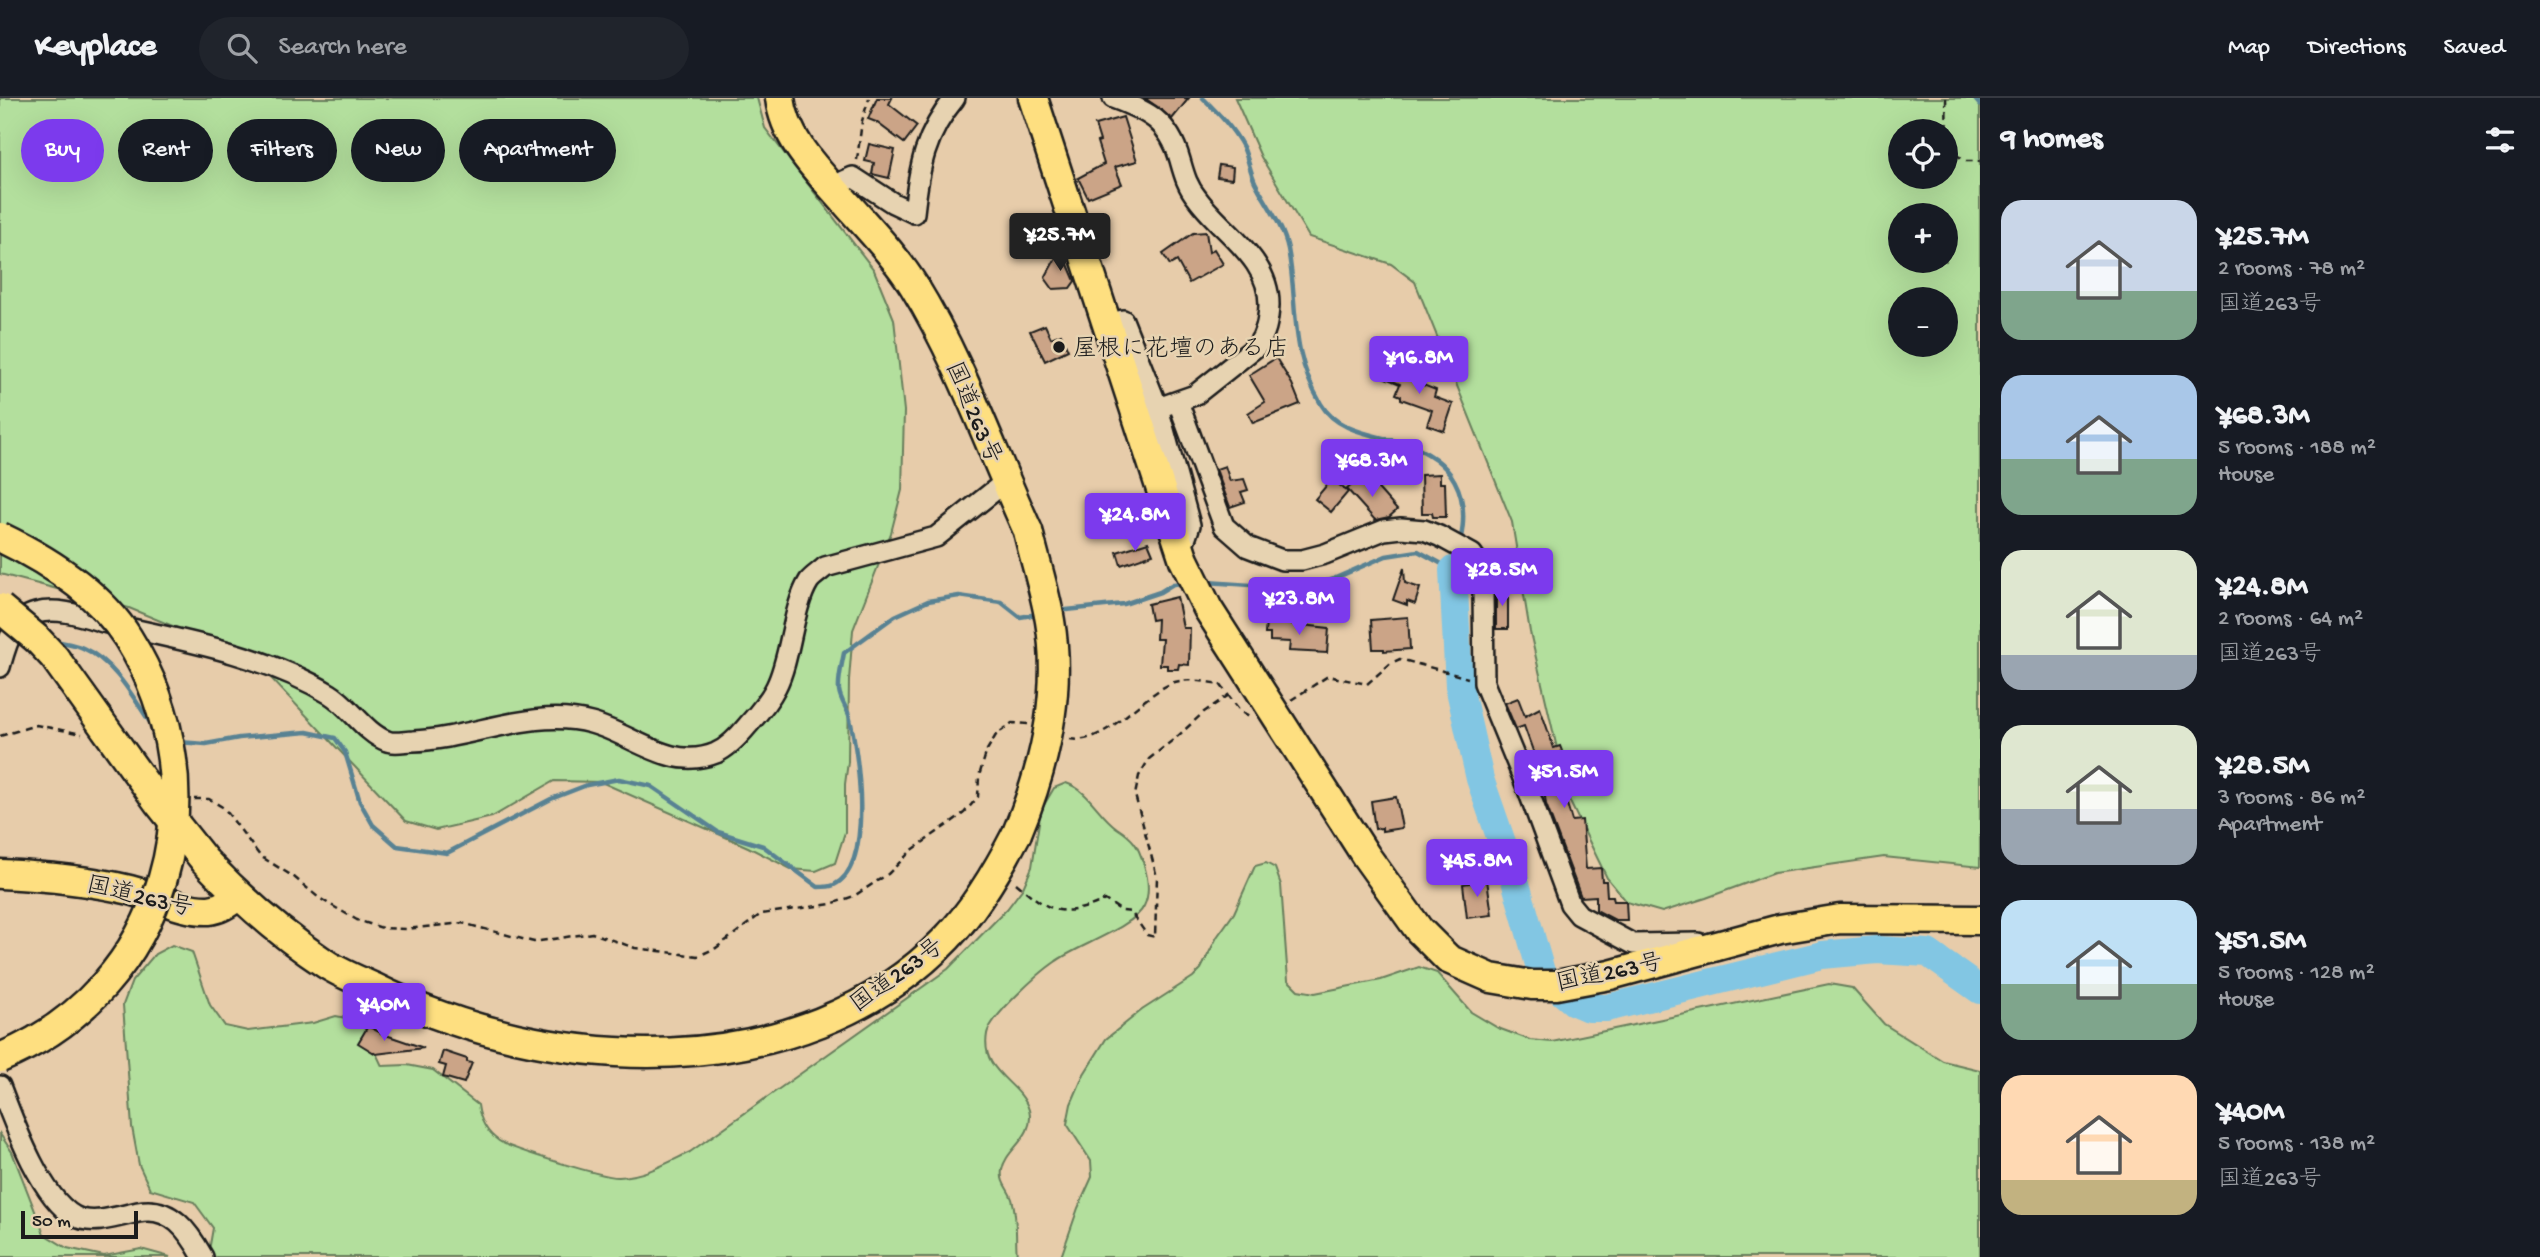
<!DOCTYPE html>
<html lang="en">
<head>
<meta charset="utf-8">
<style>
	body { margin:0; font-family:"Gochi Hand","Klee One",sans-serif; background:#20242c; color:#f1f3f6; height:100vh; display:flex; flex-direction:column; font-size:26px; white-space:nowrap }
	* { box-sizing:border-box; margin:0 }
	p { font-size:23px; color:#9ea1a6 }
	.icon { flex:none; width:38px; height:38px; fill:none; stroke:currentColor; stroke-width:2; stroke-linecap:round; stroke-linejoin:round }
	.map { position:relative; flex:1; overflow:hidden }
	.side { display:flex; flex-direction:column; background:#171b24; width:560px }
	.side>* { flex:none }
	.guide { position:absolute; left:21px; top:21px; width:665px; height:63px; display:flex; gap:14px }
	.tools { position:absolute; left:1888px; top:21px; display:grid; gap:14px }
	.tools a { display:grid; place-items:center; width:70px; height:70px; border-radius:50%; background:#171b24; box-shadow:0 7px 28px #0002; font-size:35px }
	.scale { position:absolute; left:21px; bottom:18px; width:117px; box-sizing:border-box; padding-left:7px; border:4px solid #1c1c1c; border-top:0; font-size:19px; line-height:24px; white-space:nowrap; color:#1c1c1c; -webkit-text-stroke:5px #e7d3b1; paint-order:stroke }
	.price { position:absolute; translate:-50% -60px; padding:0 16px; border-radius:7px; background:#7c3aed; color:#fff; font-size:23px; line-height:46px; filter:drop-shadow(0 2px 4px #0008) }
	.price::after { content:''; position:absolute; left:50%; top:42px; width:21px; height:16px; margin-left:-10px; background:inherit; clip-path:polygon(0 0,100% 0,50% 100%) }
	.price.selected { background:#222; color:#fff }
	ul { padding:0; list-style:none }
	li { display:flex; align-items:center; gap:21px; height:175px; padding:0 21px }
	li span { display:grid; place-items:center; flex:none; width:196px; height:140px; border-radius:21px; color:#555 }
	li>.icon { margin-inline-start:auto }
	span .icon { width:84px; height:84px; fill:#fffc; stroke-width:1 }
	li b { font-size:30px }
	h2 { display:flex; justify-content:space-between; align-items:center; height:84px; padding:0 21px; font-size:30px }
	.pill { padding:0 24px; border-radius:32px; background:#171b24; box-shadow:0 7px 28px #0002; font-size:24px; line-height:63px }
	.pill.selected { background:#7c3aed; color:#fff }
	header { display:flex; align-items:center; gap:42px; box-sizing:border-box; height:98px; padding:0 35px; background:#171b24; border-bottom:2px solid #363941 }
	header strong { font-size:33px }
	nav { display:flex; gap:38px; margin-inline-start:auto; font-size:24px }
	.search { width:490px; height:63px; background:#20242c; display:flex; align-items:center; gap:18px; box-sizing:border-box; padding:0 24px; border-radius:38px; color:#9ea1a6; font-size:26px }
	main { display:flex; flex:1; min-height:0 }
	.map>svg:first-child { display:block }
	.green { fill:#b3df9d; stroke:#687e5c; stroke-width:2; fill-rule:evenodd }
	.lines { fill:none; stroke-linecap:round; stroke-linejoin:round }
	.stream { stroke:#598293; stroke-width:4.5 }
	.river { stroke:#82c6e3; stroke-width:28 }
	.building { fill:#cba487; stroke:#1c1c1c; stroke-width:2 }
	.minor-casing { stroke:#1c1c1c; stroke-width:24 }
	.highway-casing { stroke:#1c1c1c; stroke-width:33 }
	.path { stroke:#1c1c1c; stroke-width:2.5; stroke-dasharray:7 5; stroke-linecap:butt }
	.minor { stroke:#e7d3b1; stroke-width:19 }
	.highway { stroke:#fedf80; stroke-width:28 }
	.highway-bridge-casing { stroke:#1c1c1c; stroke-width:33; stroke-linecap:butt }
	.highway-bridge { stroke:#fedf80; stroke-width:28 }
	.poi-dot { fill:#1c1c1c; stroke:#e7d3b1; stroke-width:2.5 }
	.labels { text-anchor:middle; stroke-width:5; stroke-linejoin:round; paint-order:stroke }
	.poi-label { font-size:24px; fill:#1c1c1c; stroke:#e7d3b1; text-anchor:start }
	.street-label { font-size:24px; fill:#1c1c1c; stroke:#e7d3b1 }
</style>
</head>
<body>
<header>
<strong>Keyplace</strong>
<div class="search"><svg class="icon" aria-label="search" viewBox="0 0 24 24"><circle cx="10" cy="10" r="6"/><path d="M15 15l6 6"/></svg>Search here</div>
<nav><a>Map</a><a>Directions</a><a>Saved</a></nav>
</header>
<main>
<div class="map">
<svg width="1980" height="1159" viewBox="0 0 1980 1159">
	<rect width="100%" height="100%" fill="#e7ccaa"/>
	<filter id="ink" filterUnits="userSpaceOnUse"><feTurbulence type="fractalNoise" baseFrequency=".0143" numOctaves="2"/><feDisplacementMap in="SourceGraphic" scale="14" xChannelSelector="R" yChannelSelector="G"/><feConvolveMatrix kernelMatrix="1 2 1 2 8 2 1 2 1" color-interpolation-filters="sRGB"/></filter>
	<g filter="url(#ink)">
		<g class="green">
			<polygon points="0,0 757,0 765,30 874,172 894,221 904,313 902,392 891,435 853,532 849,582 848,664 845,686 845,734 835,765 816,773 791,771 748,749 601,684 554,683 492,719 436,732 406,723 253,561 129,510 0,476"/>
			<path d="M1235,0H1980V769L1884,759L1774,775L1706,800L1662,814L1627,804L1607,780L1569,702L1530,534L1512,424L1415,184L1391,166L1309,139L1261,59ZM1900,33H1946V79H1900ZM1900,117H1946V163H1900ZM1900,201H1946V247H1900Z"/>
			<path d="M1066,685C1089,692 1098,717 1117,730C1134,741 1138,747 1144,767C1148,780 1150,796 1144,808C1135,829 1074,849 1055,864C1039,875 990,919 987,936C980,975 1021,984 1029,1012C1036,1039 1005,1051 1002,1072C1000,1085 1008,1090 1012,1101C1018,1120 1015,1140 1017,1159H194L210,1147L213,1130L194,1104L150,1091L139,1067L132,1029L123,907L132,883L155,856L172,847L192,854L210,907L225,928L248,933L313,925L336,918L361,923L382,968L407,967L433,972L478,1007C480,1023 486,1034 499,1043C511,1051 605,1080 619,1079C645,1078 667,1065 690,1054L948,871L1007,811L1023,790L1032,769L1041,712L1054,690Z"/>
			<polygon points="1266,765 1275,770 1281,787 1288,882 1298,892 1315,895 1381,882 1419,869 1437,875 1471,914 1498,930 1530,942 1552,944 1829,886 1852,890 1884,926 1943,963 1980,972 1980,1159 1061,1159 1078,1110 1092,1079 1091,1063 1067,1026 1071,1006 1084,976 1106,941 1142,912 1193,879 1201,871 1217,839 1234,815 1255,768"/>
			<polygon points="0,1036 12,1054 44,1136 67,1150 104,1158 141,1151 170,1159 0,1159"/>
		</g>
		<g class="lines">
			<g class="stream">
				<path d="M1203,0C1218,15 1233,30 1243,49C1248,60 1250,73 1255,84C1266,106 1283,127 1288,151C1299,209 1288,250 1321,306C1338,335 1375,336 1405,346C1453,361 1471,397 1460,444"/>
				<polyline points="1974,0 1980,7"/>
				<polyline points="1207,484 1294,490 1331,482 1386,458 1418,453 1453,472 1458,453"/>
				<polyline points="1057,513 1124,506 1160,494 1173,486 1184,485"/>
				<path d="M56,543C64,545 74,546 83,550C113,563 132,597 149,623"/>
				<path d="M178,644L206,646L239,640L307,634L335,640L345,654L360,704L373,727L397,748L447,755L551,701L587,687L619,681L651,688L718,734L763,748L818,789C823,789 830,789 834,787C875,767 858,653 849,617C846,609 840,601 839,592C838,580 842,566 844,555L895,518L928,503L959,498L1001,504L1020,519L1038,516"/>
			</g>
			<polyline class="river" points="1453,472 1459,588 1480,681 1514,779 1542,877 1574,904 1588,910 1607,910 1822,857 1877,852 1928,855 1980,892"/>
		</g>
		<g class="building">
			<polygon points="877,0 892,0 889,6 917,28 904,45 876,24 868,21"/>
			<polygon points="1145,0 1189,0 1172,21"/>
			<polygon points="1123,19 1137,63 1115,69 1122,86 1088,100 1078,80 1104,66 1097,44 1100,43 1095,27"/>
			<polygon points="869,46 895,52 889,80 872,76 874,65 865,63"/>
			<polygon points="1219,67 1233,69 1232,81 1217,79"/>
			<polygon points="1206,134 1209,154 1214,151 1223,166 1189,185 1177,163 1170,167 1163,156 1193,135"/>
			<polygon points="1061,150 1075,183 1070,190 1053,191 1045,180"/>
			<polygon points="1045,227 1051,240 1061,236 1068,252 1045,263 1030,233"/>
			<polygon points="1276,260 1292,286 1300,306 1253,325 1248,315 1265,304 1249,277"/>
			<polygon points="1380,266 1415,279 1413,283 1436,292 1434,299 1453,306 1444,333 1427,327 1432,312 1401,301 1401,298 1396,296 1400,286 1376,276"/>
			<polygon points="1225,368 1230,383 1244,381 1248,392 1241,394 1245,404 1230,409 1216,371"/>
			<polygon points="1365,376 1397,412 1389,419 1375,422 1347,391"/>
			<polygon points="1440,376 1440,385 1445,385 1446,419 1433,419 1432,415 1422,415 1421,377"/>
			<polygon points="1332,381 1348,394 1331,414 1315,401"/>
			<polygon points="1148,444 1153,456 1121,467 1117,454"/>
			<polygon points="1404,470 1405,485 1420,490 1415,506 1407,503 1407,507 1393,502"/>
			<rect x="1496" y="489" width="12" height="42"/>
			<polygon points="1177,499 1183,530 1190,530 1189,567 1179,566 1178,571 1167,571 1167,567 1160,567 1162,541 1156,541 1157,521 1151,522 1148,506"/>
			<polygon points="1408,519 1410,551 1384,553 1384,551 1373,551 1371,522"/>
			<polygon points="1266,523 1329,530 1327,555 1289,553 1290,544 1270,543 1270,536 1265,536"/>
			<polygon points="1518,600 1525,618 1540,610 1554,650 1560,648 1571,676 1573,694 1564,696 1572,723 1582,722 1586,771 1601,770 1602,783 1606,783 1607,798 1613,798 1614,803 1626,803 1627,822 1615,822 1596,812 1596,798 1581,799 1546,706 1542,678 1524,628 1516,631 1505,605"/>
			<polygon points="1396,699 1402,730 1382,733 1382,730 1375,731 1371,703"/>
			<polygon points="1487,782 1492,817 1467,820 1463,786"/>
			<polygon points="368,928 383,936 424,950 376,956 358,945"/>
			<polygon points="443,953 467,961 467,964 472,965 464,985 443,979 446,968 439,966"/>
		</g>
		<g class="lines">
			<defs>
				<g id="minor">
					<path d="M836,93L844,83L853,79L893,105L914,115C919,69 925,36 955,0"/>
					<path d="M1105,226L1123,222L1158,310L1195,297L1257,248C1266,235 1268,224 1269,208C1270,160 1222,135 1197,100C1187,88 1184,76 1180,62C1169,23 1148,13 1113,0"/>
					<polyline points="1178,304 1224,428 1248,449 1282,462 1302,462 1325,456 1384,432 1401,430 1424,432 1439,438 1472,456 1479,466 1483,492 1484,585 1528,692 1570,806 1579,817 1633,846 1698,845"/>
					<polyline points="1158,310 1190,427 1186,439 1177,442"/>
					<path d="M0,569C6,548 12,521 36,515C62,508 90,521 114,527C187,543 265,557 330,596C350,608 365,635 387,643C394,646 406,643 413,643C472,641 532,609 591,625C633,636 670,674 716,655C729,649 739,638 748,627C758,616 769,603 776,589C791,560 792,510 809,483C813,478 820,474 825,469L936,439L1005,384"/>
					<path d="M0,988C14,1025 40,1098 74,1118C83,1123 92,1123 101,1122C114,1120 125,1117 138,1114C171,1107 189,1134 203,1159"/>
				</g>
				<g id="highway">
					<path d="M780,0C785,43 820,75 847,106C870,132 896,159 914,188C961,264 991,352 1028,433"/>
					<polyline points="1033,0 1184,462 1208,511 1366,758 1419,832 1448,861 1491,880 1532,887 1556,887 1610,877 1780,831 1840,821 1980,822"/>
					<path d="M205,763C241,801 282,837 326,866C340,875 357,882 373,889C548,977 801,992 947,840C976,810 998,772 1017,735"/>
					<path d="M0,776C43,778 88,782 130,792C155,798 183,813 209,812C221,811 229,804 238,798"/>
				</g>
			</defs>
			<use href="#minor" class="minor-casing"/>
			<use href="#highway" class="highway-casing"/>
			<g class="path">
				<polyline points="1946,0 1947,43 1950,53 1966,63 1980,63"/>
				<polyline points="857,62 862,23 869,0"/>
				<polyline points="1291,602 1328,578 1367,586 1391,565 1400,561 1468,580"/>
				<polyline points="0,638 36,627 82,636"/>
				<path d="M1070,641C1107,648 1142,595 1175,584C1189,580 1206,584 1220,586L1241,614L1251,620"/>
				<polyline points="194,701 209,701 224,710 260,758 294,779 319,800 357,822 382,830 406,831 462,825 534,844 592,835 635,850 698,858 716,850 761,816 831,806 854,798 888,776 911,753 964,715 978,699 979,678 987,652 996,637 1012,625 1028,626"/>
				<path d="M1016,785C1050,814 1061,821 1105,802L1122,813L1131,814L1147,837L1155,839L1157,779L1135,697L1139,678L1149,661L1178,638L1204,614L1229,597"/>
			</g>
			<use href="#minor" class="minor"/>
			<use href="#highway" class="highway"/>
			<defs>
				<g id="highway-bridge">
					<path d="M0,439C48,462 99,494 128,540C223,692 168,891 0,960"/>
					<polyline points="0,510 37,541 54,559 158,704 205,763"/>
					<path d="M1017,735C1045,668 1062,595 1050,523C1045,493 1035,463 1028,433"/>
				</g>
			</defs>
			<use href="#highway-bridge" class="highway-bridge-casing"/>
			<use href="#highway-bridge" class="highway-bridge"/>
		</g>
	</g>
	<circle class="poi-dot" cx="1059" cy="249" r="7"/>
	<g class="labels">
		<g class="poi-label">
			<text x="1073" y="257">屋根に花壇のある店</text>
		</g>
		<g class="street-label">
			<text transform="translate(975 314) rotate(67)" y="8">国道263号</text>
			<text transform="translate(140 797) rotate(13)" y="8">国道263号</text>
			<text transform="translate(1609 873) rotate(-12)" y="8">国道263号</text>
			<text transform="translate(896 876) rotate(-36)" y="8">国道263号</text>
		</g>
	</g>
</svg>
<div class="tools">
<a><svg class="icon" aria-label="locate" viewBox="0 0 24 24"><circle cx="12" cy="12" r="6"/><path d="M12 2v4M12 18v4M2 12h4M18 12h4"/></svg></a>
<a>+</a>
<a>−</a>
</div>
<div class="scale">50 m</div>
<b class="price selected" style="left:1060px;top:175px">¥25.7M</b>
<b class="price" style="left:1419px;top:298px">¥16.8M</b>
<b class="price" style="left:1372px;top:401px">¥68.3M</b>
<b class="price" style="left:1135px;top:455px">¥24.8M</b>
<b class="price" style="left:1502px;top:510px">¥28.5M</b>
<b class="price" style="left:1299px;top:539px">¥23.8M</b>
<b class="price" style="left:1564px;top:712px">¥51.5M</b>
<b class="price" style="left:1477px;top:801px">¥45.8M</b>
<b class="price" style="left:384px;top:945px">¥40M</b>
<div class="guide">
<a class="pill selected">Buy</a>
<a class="pill">Rent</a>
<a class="pill">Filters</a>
<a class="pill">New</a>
<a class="pill">Apartment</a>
</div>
</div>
<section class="side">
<h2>9 homes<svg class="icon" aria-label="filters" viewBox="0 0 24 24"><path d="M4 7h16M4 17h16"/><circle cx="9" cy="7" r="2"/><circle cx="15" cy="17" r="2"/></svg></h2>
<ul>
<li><span style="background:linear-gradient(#c9d6e8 65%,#7fa58c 0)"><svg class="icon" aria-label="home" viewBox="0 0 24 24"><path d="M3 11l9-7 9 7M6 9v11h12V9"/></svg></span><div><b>¥25.7M</b><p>2 rooms · 78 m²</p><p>国道263号</p></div></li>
<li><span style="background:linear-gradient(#a9c7e8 60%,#7fa58c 0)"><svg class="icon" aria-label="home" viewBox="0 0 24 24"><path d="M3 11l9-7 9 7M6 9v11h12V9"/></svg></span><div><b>¥68.3M</b><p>5 rooms · 188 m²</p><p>House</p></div></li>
<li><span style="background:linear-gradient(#dfe7d0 75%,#9aa5b1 0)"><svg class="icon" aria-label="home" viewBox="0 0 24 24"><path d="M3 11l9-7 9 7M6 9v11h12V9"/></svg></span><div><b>¥24.8M</b><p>2 rooms · 64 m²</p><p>国道263号</p></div></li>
<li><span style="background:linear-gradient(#dfe7d0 60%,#9aa5b1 0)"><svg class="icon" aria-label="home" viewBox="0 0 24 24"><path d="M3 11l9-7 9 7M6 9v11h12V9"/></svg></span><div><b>¥28.5M</b><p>3 rooms · 86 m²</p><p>Apartment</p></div></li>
<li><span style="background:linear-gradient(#bfe0f5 60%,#7fa58c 0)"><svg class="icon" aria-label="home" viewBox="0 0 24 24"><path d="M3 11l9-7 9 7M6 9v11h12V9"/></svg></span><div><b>¥51.5M</b><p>5 rooms · 128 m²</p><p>House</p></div></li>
<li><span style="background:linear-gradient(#ffd9b3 75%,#c2b280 0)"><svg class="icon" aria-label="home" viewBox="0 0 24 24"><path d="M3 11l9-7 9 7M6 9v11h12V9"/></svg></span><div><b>¥40M</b><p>5 rooms · 138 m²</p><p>国道263号</p></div></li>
</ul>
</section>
</main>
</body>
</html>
